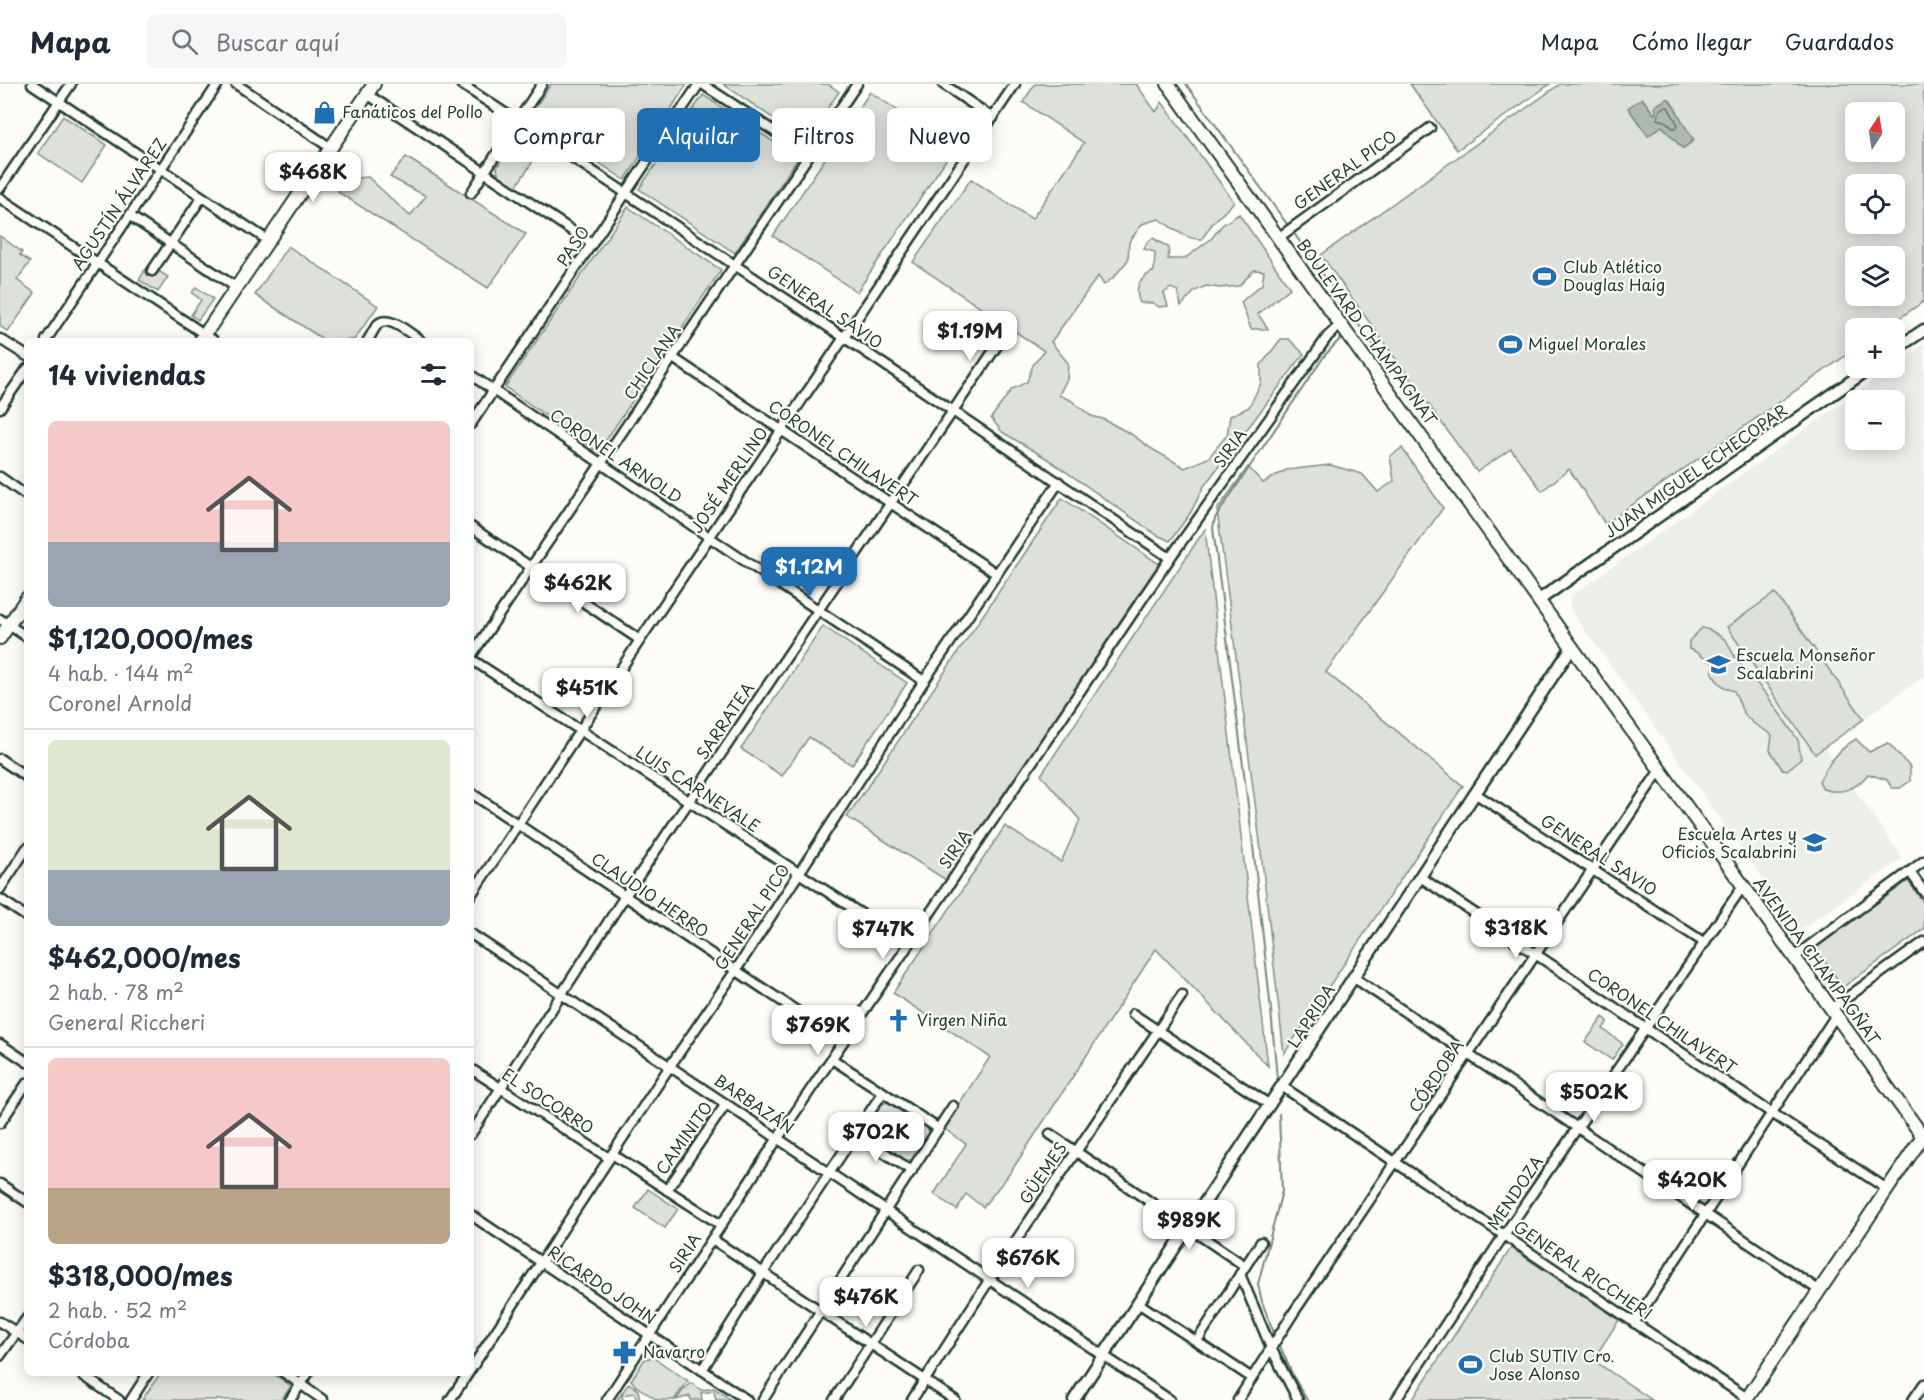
<!DOCTYPE html>
<html lang="es">
<head>
<meta charset="utf-8">
<style>
	body { margin:0; font-family:"Playpen Sans",sans-serif; background:#f6f6f7; color:#1f2937; height:100vh; display:flex; flex-direction:column; font-size:22px; white-space:nowrap }
	* { box-sizing:border-box; margin:0 }
	p { font-size:20px; color:#747a83 }
	.icon { flex:none; width:33px; height:33px; fill:none; stroke:currentColor; stroke-width:2; stroke-linecap:round; stroke-linejoin:round }
	.map { position:relative; flex:1; overflow:hidden }
	.side { position:absolute; left:24px; top:254px; width:450px; height:1038px; display:flex; flex-direction:column; background:#fff; border-radius:9px; box-shadow:0 3px 15px #0003 }
	.side>* { flex:none }
	.hud { position:absolute; left:492px; top:24px; width:570px; height:54px; display:flex; gap:12px }
	.needle { width:39px; rotate:12deg }
	.controls { position:absolute; left:1845px; top:18px; display:grid; gap:12px }
	.controls a { display:grid; place-items:center; width:60px; height:60px; border-radius:9px; background:#fff; box-shadow:0 3px 15px #0003; font-size:30px }
	.price { position:absolute; translate:-50% -51px; padding:0 14px; border-radius:12px; background:#fff; color:#222; font-size:20px; line-height:39px; filter:drop-shadow(0 2px 3px #0008) }
	.price::after { content:''; position:absolute; left:50%; top:36px; width:18px; height:14px; margin-left:-9px; background:inherit; clip-path:polygon(0 0,100% 0,50% 100%) }
	.price.on { background:#1f6fb2; color:#fff }
	ul { padding:0; list-style:none }
	li { display:grid; align-content:center; gap:12px; height:318px; padding:0 24px }
	li+li { border-top:2px solid #e0e1e3 }
	li span { display:grid; place-items:center; height:186px; border-radius:9px; color:#555 }
	li>.icon { margin-inline-start:auto }
	span .icon { width:108px; height:108px; fill:#fffc; stroke-width:1 }
	li b { font-size:26px }
	h2 { display:flex; justify-content:space-between; align-items:center; height:72px; padding:0 24px; font-size:26px }
	.chip { padding:0 21px; border-radius:9px; background:#fff; box-shadow:0 3px 15px #0003; font-size:21px; line-height:54px }
	.chip.on { background:#1f6fb2; color:#fff }
	header { display:flex; align-items:center; gap:36px; box-sizing:border-box; height:84px; padding:0 30px; background:#fff; border-bottom:2px solid #e0e1e3 }
	header strong { font-size:28px }
	nav { display:flex; gap:33px; margin-inline-start:auto; font-size:21px }
	.search { width:420px; height:54px; background:#f6f6f7; display:flex; align-items:center; gap:15px; box-sizing:border-box; padding:0 21px; border-radius:9px; color:#747a83; font-size:22px }
	.map>svg:first-child { display:block }
	.built { fill:#eceee9; fill-rule:evenodd }
	.green { fill:#dde0db; stroke:#7e8e88; stroke-width:1.5; fill-rule:evenodd }
	.water { fill:#aeb8b1; stroke:#75877f; stroke-width:1.5 }
	.lines { fill:none; stroke-linecap:round; stroke-linejoin:round }
	.shore { stroke:#586e66; stroke-width:1.5 }
	.stream { stroke:#75877f; stroke-width:2 }
	.minor-casing { stroke:#1f3d34; stroke-width:13 }
	.tertiary-casing { stroke:#1f3d34; stroke-width:15 }
	.secondary-casing { stroke:#1f3d34; stroke-width:16 }
	.minor { stroke:#fdfcf7; stroke-width:8 }
	.tertiary { stroke:#fdfcf7; stroke-width:10 }
	.secondary { stroke:#fdfcf7; stroke-width:12 }
	.labels { text-anchor:middle; stroke-width:4.5; stroke-linejoin:round; paint-order:stroke }
	.poi-label { font-size:16px; fill:#1f3d34; stroke:#fdfcf7; text-anchor:start }
	.street-label { font-size:16px; fill:#1f3d34; stroke:#fdfcf7 }
</style>
</head>
<body>
<header>
<strong>Mapa</strong>
<div class="search"><svg class="icon" aria-label="search" viewBox="0 0 24 24"><circle cx="10" cy="10" r="6"/><path d="M15 15l6 6"/></svg>Buscar aquí</div>
<nav><a>Mapa</a><a>Cómo llegar</a><a>Guardados</a></nav>
</header>
<div class="map">
<svg width="1924" height="1316" viewBox="0 0 1924 1316">
	<rect width="100%" height="100%" fill="#fdfcf7"/>
	<filter id="ink" filterUnits="userSpaceOnUse"><feTurbulence type="fractalNoise" baseFrequency=".0167" numOctaves="2"/><feDisplacementMap in="SourceGraphic" scale="12" xChannelSelector="R" yChannelSelector="G"/><feConvolveMatrix kernelMatrix="1 2 1 2 8 2 1 2 1" color-interpolation-filters="sRGB"/></filter>
	<g filter="url(#ink)">
		<path class="built" d="M1924,260V592L1824,663L1903,774L1800,846L1570,525V513L1891,284H1894L1895,281ZM1856,316H1894V356H1856Z"/>
		<g class="green">
			<polygon points="551,0 687,0 625,96 529,32"/>
			<polygon points="723,0 828,0 839,8 805,56"/>
			<path d="M1035,0H1136L1156,28L1162,18L1234,118L1212,140L1202,155C1185,156 1173,144 1159,135L1142,140L1129,158L1128,176L1114,193L1104,201L1098,192L1051,258L1068,279L1067,295L1059,311L1072,317L1091,332L1103,335L1131,350L1152,365L1185,384L1208,374L1227,351L1230,332L1249,323L1261,299V281L1281,255H1289L1304,270L1204,402L1191,428L1170,457L1157,451L1046,374L1002,348L991,334L1012,305L1027,298L1033,281L1044,267L913,178L971,95L1032,135L1084,59L1023,18Z"/>
			<polygon points="1410,0 1550,0 1457,66"/>
			<path d="M1560,0H1924V217L1885,244H1856L1855,265L1605,440L1569,385L1542,407L1511,365L1477,388L1321,171ZM1856,28H1894V68H1856ZM1856,100H1894V140H1856ZM1856,172H1894V212H1856Z"/>
			<polygon points="870,8 954,64 857,208 773,152"/>
			<polygon points="703,11 798,74 735,169 639,105"/>
			<polygon points="63,32 107,61 82,99 38,69"/>
			<polygon points="518,50 524,50 543,62 516,103 498,90 497,83"/>
			<polygon points="406,73 526,150 488,204 338,108 346,95 368,93 410,132 426,112 390,93"/>
			<polygon points="628,123 721,186 598,368 505,303"/>
			<path d="M1239,130L1290,204L1258,230L1268,245H1251L1241,218L1262,200L1264,187L1254,186L1239,202L1220,204L1206,202L1195,207L1181,222L1178,207L1171,204L1164,209L1168,222L1159,223L1153,219H1140C1133,204 1140,194 1154,187L1155,168L1144,165L1147,158L1153,154L1169,164L1168,175H1184L1211,155L1222,141Z"/>
			<polygon points="0,152 22,168 20,171 30,178 17,196 35,209 8,248 0,242"/>
			<polygon points="288,162 378,222 354,256 324,256 255,211"/>
			<polygon points="145,186 154,191 157,186 168,193 158,208 139,196"/>
			<polygon points="196,203 213,215 198,236 191,231 201,216 192,209"/>
			<polygon points="1402,364 1443,424 1326,588 1463,702 1284,970 1259,750 1217,426 1248,383 1263,399 1286,386 1330,381 1362,390 1378,408 1394,397 1390,372"/>
			<polygon points="1062,414 1159,480 946,796 847,733"/>
			<polygon points="1205,445 1268,982 1156,865 1010,1089 983,1123 966,1110 957,1126 934,1110 966,1060 943,1044 990,973 893,909 1005,742 1061,778 1080,736 1041,691"/>
			<polygon points="1775,509 1864,635 1815,670 1727,543"/>
			<polygon points="823,542 907,599 852,681 809,653 782,692 741,665"/>
			<path d="M1702,544L1710,546L1726,556L1736,575L1766,610L1798,656L1801,675L1787,686L1782,685L1770,666L1772,651C1760,643 1749,639 1742,626C1739,619 1738,614 1734,607C1723,604 1718,599 1712,589L1714,583L1712,578C1703,575 1699,568 1689,565V557Z"/>
			<path d="M1856,655L1869,668L1888,659L1910,683V697L1900,704H1892L1887,696L1868,690C1857,705 1840,711 1823,705L1819,697C1828,680 1839,664 1856,655Z"/>
			<polygon points="1908,797 1924,819 1924,845 1843,903 1815,864"/>
			<polygon points="1603,933 1608,937 1603,945 1623,960 1612,976 1585,958"/>
			<path d="M888,1018L926,1043L929,1047L928,1053L912,1076H905L867,1050C864,1040 877,1020 888,1018Z"/>
			<polygon points="648,1105 678,1125 665,1144 635,1124"/>
			<polygon points="1511,1164 1619,1236 1593,1276 1652,1316 1412,1316"/>
			<polygon points="653,1273 688,1297 674,1316 657,1316 636,1302 631,1296 645,1275"/>
			<polygon points="161,1288 272,1289 291,1302 281,1316 142,1316"/>
			<polygon points="629,1299 638,1306 640,1316 637,1316 635,1309 622,1311 623,1316 617,1316"/>
			<polygon points="692,1299 701,1306 714,1304 731,1316 716,1316 714,1307 701,1309 702,1316 691,1316 690,1312 676,1316 684,1305"/>
		</g>
		<path class="water" d="M1642,14L1654,30L1656,29L1655,22L1666,15H1669C1679,28 1684,43 1694,56L1684,64H1682L1662,42L1648,52L1628,24Z"/>
		<g class="lines">
			<polygon class="shore" points="1665,23 1668,23 1678,41 1676,44 1673,44 1665,37 1657,35 1660,26"/>
			<g class="stream">
				<polyline points="1186,0 1287,140"/>
				<polyline points="1293,148 1361,244"/>
				<polyline points="1370,255 1374,262"/>
				<polyline points="1277,995 1271,926 1252,753 1213,444 1215,434 1325,271 1342,253"/>
				<polyline points="1274,1249 1262,1218 1258,1200 1282,1107 1279,1030"/>
				<polyline points="1280,1262 1293,1292 1307,1316"/>
			</g>
			<defs>
				<g id="minor">
					<polyline points="32,0 269,157"/>
					<polyline points="236,0 331,64"/>
					<polyline points="461,0 845,254 1170,474"/>
					<polyline points="702,0 809,70"/>
					<polyline points="943,0 993,34"/>
					<polyline points="367,10 592,160"/>
					<polyline points="0,104 71,0"/>
					<polyline points="471,109 542,0"/>
					<polyline points="0,114 213,256"/>
					<polyline points="130,132 237,204"/>
					<polyline points="1278,154 1430,44"/>
					<polyline points="152,187 202,113"/>
					<polyline points="0,255 27,272"/>
					<polyline points="46,256 218,0"/>
					<path d="M368,256C371,252 374,244 378,240C389,230 410,250 420,256"/>
					<polyline points="673,274 997,490"/>
					<polyline points="471,291 709,453 924,597"/>
					<polyline points="0,324 27,285"/>
					<polyline points="471,340 699,0"/>
					<polyline points="0,393 27,412"/>
					<polyline points="471,443 640,556"/>
					<polyline points="0,535 27,553"/>
					<polyline points="471,572 857,0"/>
					<polyline points="471,575 909,861"/>
					<polyline points="0,675 27,693"/>
					<polyline points="471,709 843,958"/>
					<polyline points="1476,710 1705,859"/>
					<polyline points="1910,788 1924,808"/>
					<path d="M1420,793C1576,896 1730,1003 1887,1105"/>
					<polyline points="0,805 27,764"/>
					<polyline points="471,811 640,556 1015,0"/>
					<polyline points="0,815 27,833"/>
					<polyline points="471,850 1170,1316"/>
					<polyline points="1794,873 1924,777"/>
					<polyline points="1353,893 1820,1207"/>
					<polyline points="1831,925 1924,858"/>
					<polyline points="1133,930 1270,1021"/>
					<polyline points="0,960 27,978"/>
					<polyline points="832,975 939,1045"/>
					<polyline points="471,985 609,1074"/>
					<polyline points="1283,1003 1747,1314"/>
					<polyline points="0,1039 27,999"/>
					<polyline points="855,1049 912,1087"/>
					<polyline points="471,1050 625,812 1009,244"/>
					<polyline points="1050,1050 1245,1182"/>
					<polyline points="612,1070 721,1141"/>
					<polyline points="0,1100 27,1118"/>
					<polyline points="667,1106 726,1020"/>
					<polyline points="471,1131 747,1316"/>
					<polyline points="712,1155 955,1316"/>
					<polyline points="1240,1190 1271,1264 1298,1316"/>
					<polyline points="1138,1219 1252,1294"/>
					<polyline points="0,1238 27,1255"/>
					<polyline points="1634,1239 1836,931"/>
					<polyline points="1197,1257 1261,1158"/>
					<polyline points="0,1272 27,1234"/>
					<polyline points="471,1285 670,982 736,886 924,597 1059,398"/>
					<polyline points="702,1286 763,1189 883,1008"/>
					<polyline points="78,1288 119,1316"/>
					<polyline points="283,1288 323,1316"/>
					<polyline points="131,1316 149,1288"/>
					<polyline points="290,1316 309,1288"/>
					<polyline points="450,1316 469,1288"/>
					<polyline points="607,1316 778,1054 1170,474 1328,252 1341,240"/>
					<polyline points="763,1316 953,1022"/>
					<polyline points="834,1316 919,1186"/>
					<polyline points="912,1316 990,1195 1182,911"/>
					<polyline points="1238,1316 1294,1228 1660,686"/>
					<polyline points="1396,1316 1504,1151 1743,802"/>
					<polyline points="1913,1316 1924,1300"/>
				</g>
				<g id="tertiary">
					<polyline points="1894,266 1924,246"/>
					<polyline points="1539,516 1870,284"/>
					<polyline points="1074,1316 1572,563"/>
				</g>
				<g id="secondary">
					<polyline points="1168,0 1924,1054"/>
					<polyline points="201,256 374,0"/>
					<polyline points="0,554 27,514"/>
					<polyline points="1746,1316 1923,1052"/>
				</g>
			</defs>
			<use href="#minor" class="minor-casing"/>
			<use href="#tertiary" class="tertiary-casing"/>
			<use href="#secondary" class="secondary-casing"/>
			<use href="#minor" class="minor"/>
			<use href="#tertiary" class="tertiary"/>
			<use href="#secondary" class="secondary"/>
		</g>
	</g>
	<defs>
		<symbol id="shop-bare" viewBox="-9 -9 18 18"><path d="M-5-2.5h2.3a2.7 3.5 0 0 1 5.4 0H5L5.5 6h-11ZM-1.5-2.5h3a1.5 2.3 0 0 0-3 0Z" fill="#1f6fb2" stroke="#fdfcf7" stroke-width="2.5" paint-order="stroke"/></symbol>
		<symbol id="stadium-bare" viewBox="-9 -9 18 18"><path d="M0-5a6.5 5 0 1 0 0 10a6.5 5 0 1 0 0-10ZM-3.5-1.8h7v3.6h-7Z" fill="#1f6fb2" stroke="#fdfcf7" stroke-width="2.5" paint-order="stroke"/></symbol>
		<symbol id="school-bare" viewBox="-9 -9 18 18"><path d="M0-5L7-2L0 1L-7-2ZM-4 1L0 2.5L4 1V4Q0 6-4 4Z" fill="#1f6fb2" stroke="#fdfcf7" stroke-width="2.5" paint-order="stroke"/></symbol>
		<symbol id="church-bare" viewBox="-9 -9 18 18"><path d="M-1.2-6h2.4v3.5h3.3v2.4h-3.3V6h-2.4V-.1h-3.3v-2.4h3.3Z" fill="#1f6fb2" stroke="#fdfcf7" stroke-width="2.5" paint-order="stroke"/></symbol>
		<symbol id="pharmacy-bare" viewBox="-9 -9 18 18"><path d="M-2-6h4v4h4v4h-4v4h-4v-4h-4v-4h4Z" fill="#1f6fb2" stroke="#fdfcf7" stroke-width="2.5" paint-order="stroke"/></symbol>
	</defs>
	<g fill-rule="evenodd">
		<use href="#shop-bare" x="308" y="12" width="33" height="33"/>
		<use href="#stadium-bare" x="1528" y="176" width="33" height="33"/>
		<use href="#stadium-bare" x="1494" y="244" width="33" height="33"/>
		<use href="#school-bare" x="1702" y="564" width="33" height="33"/>
		<use href="#school-bare" x="1798" y="742" width="33" height="33"/>
		<use href="#church-bare" x="882" y="920" width="33" height="33"/>
		<use href="#pharmacy-bare" x="608" y="1252" width="33" height="33"/>
		<use href="#stadium-bare" x="1454" y="1264" width="33" height="33"/>
	</g>
	<g class="labels">
		<g class="poi-label">
			<text x="342" y="34">Fanáticos del Pollo</text>
			<text x="1563" y="189">Club Atlético<tspan x="1563" dy="18">Douglas Haig</tspan></text>
			<text x="1528" y="266">Miguel Morales</text>
			<text x="1736" y="577">Escuela Monseñor<tspan x="1736" dy="18">Scalabrini</tspan></text>
			<text x="1797" y="756" text-anchor="end">Escuela Artes y<tspan x="1797" dy="18">Oficios Scalabrini</tspan></text>
			<text x="917" y="942">Virgen Niña</text>
			<text x="643" y="1274">Navarro</text>
			<text x="1489" y="1278">Club SUTIV Cro.<tspan x="1489" dy="18">Jose Alonso</tspan></text>
		</g>
		<g class="street-label">
			<text transform="translate(1345 86) rotate(-36)" y="6">GENERAL PICO</text>
			<text transform="translate(119 120) rotate(-56)" y="6">AGUSTÍN ÁLVAREZ</text>
			<text transform="translate(573 162) rotate(-56)" y="6">PASO</text>
			<text transform="translate(825 223) rotate(34)" y="6">GENERAL SAVIO</text>
			<text transform="translate(1367 248) rotate(54)" y="6">BOULEVARD CHAMPAGNAT</text>
			<text transform="translate(652 278) rotate(-56)" y="6">CHICLANA</text>
			<text transform="translate(1230 364) rotate(-54)" y="6">SIRIA</text>
			<text transform="translate(843 369) rotate(34)" y="6">CORONEL CHILAVERT</text>
			<text transform="translate(616 372) rotate(34)" y="6">CORONEL ARNOLD</text>
			<text transform="translate(1696 387) rotate(-35)" y="6">JUAN MIGUEL ECHECOPAR</text>
			<text transform="translate(729 396) rotate(-56)" y="6">JOSÉ MERLINO</text>
			<text transform="translate(725 637) rotate(-56)" y="6">SARRATEA</text>
			<text transform="translate(698 705) rotate(33)" y="6">LUIS CARNEVALE</text>
			<text transform="translate(955 765) rotate(-56)" y="6">SIRIA</text>
			<text transform="translate(1599 771) rotate(33)" y="6">GENERAL SAVIO</text>
			<text transform="translate(650 811) rotate(34)" y="6">CLAUDIO HERRO</text>
			<text transform="translate(752 833) rotate(-57)" y="6">GENERAL PICO</text>
			<text transform="translate(1817 877) rotate(54)" y="6">AVENIDA CHAMPAGÑAT</text>
			<text transform="translate(1311 932) rotate(-57)" y="6">LAPRIDA</text>
			<text transform="translate(1662 937) rotate(34)" y="6">CORONEL CHILAVERT</text>
			<text transform="translate(1436 992) rotate(-56)" y="6">CÓRDOBA</text>
			<text transform="translate(548 1017) rotate(33)" y="6">EL SOCORRO</text>
			<text transform="translate(754 1020) rotate(34)" y="6">BARBAZÁN</text>
			<text transform="translate(684 1054) rotate(-55)" y="6">CAMINITO</text>
			<text transform="translate(1043 1089) rotate(-56)" y="6">GÜEMES</text>
			<text transform="translate(1515 1109) rotate(-56)" y="6">MENDOZA</text>
			<text transform="translate(685 1169) rotate(-57)" y="6">SIRIA</text>
			<text transform="translate(1583 1186) rotate(34)" y="6">GENERAL RICCHERI</text>
			<text transform="translate(602 1201) rotate(34)" y="6">RICARDO JOHN</text>
		</g>
	</g>
</svg>
<div class="controls">
<a><svg class="needle" viewBox="-14 -14 28 28"><path d="M0-13l5 13h-10z" fill="#e53935"/><path d="M0 13l5-13h-10z" fill="#747a83"/></svg></a>
<a><svg class="icon" aria-label="locate" viewBox="0 0 24 24"><circle cx="12" cy="12" r="6"/><path d="M12 2v4M12 18v4M2 12h4M18 12h4"/></svg></a>
<a><svg class="icon" aria-label="layers" viewBox="0 0 24 24"><path d="M12 4l9 5-9 5-9-5zM3 14l9 5 9-5"/></svg></a>
<a>+</a>
<a>−</a>
</div>
<b class="price" style="left:313px;top:119px">$468K</b>
<b class="price" style="left:970px;top:278px">$1.19M</b>
<b class="price on" style="left:809px;top:514px">$1.12M</b>
<b class="price" style="left:578px;top:530px">$462K</b>
<b class="price" style="left:587px;top:635px">$451K</b>
<b class="price" style="left:1516px;top:875px">$318K</b>
<b class="price" style="left:883px;top:876px">$747K</b>
<b class="price" style="left:818px;top:972px">$769K</b>
<b class="price" style="left:1594px;top:1039px">$502K</b>
<b class="price" style="left:876px;top:1079px">$702K</b>
<b class="price" style="left:1692px;top:1127px">$420K</b>
<b class="price" style="left:1189px;top:1167px">$989K</b>
<b class="price" style="left:1028px;top:1205px">$676K</b>
<b class="price" style="left:866px;top:1244px">$476K</b>
<div class="hud">
<a class="chip">Comprar</a>
<a class="chip on">Alquilar</a>
<a class="chip">Filtros</a>
<a class="chip">Nuevo</a>
</div>
<section class="side">
<h2>14 viviendas<svg class="icon" aria-label="filters" viewBox="0 0 24 24"><path d="M4 7h16M4 17h16"/><circle cx="9" cy="7" r="2"/><circle cx="15" cy="17" r="2"/></svg></h2>
<ul>
<li><span style="background:linear-gradient(#f6c9c9 65%,#9aa5b1 0)"><svg class="icon" aria-label="home" viewBox="0 0 24 24"><path d="M3 11l9-7 9 7M6 9v11h12V9"/></svg></span><div><b>$1,120,000/mes</b><p>4 hab. · 144 m²</p><p>Coronel Arnold</p></div></li>
<li><span style="background:linear-gradient(#dfe7d0 70%,#9aa5b1 0)"><svg class="icon" aria-label="home" viewBox="0 0 24 24"><path d="M3 11l9-7 9 7M6 9v11h12V9"/></svg></span><div><b>$462,000/mes</b><p>2 hab. · 78 m²</p><p>General Riccheri</p></div></li>
<li><span style="background:linear-gradient(#f6c9c9 70%,#b9a48a 0)"><svg class="icon" aria-label="home" viewBox="0 0 24 24"><path d="M3 11l9-7 9 7M6 9v11h12V9"/></svg></span><div><b>$318,000/mes</b><p>2 hab. · 52 m²</p><p>Córdoba</p></div></li>
</ul>
</section>
</div>
</body>
</html>
